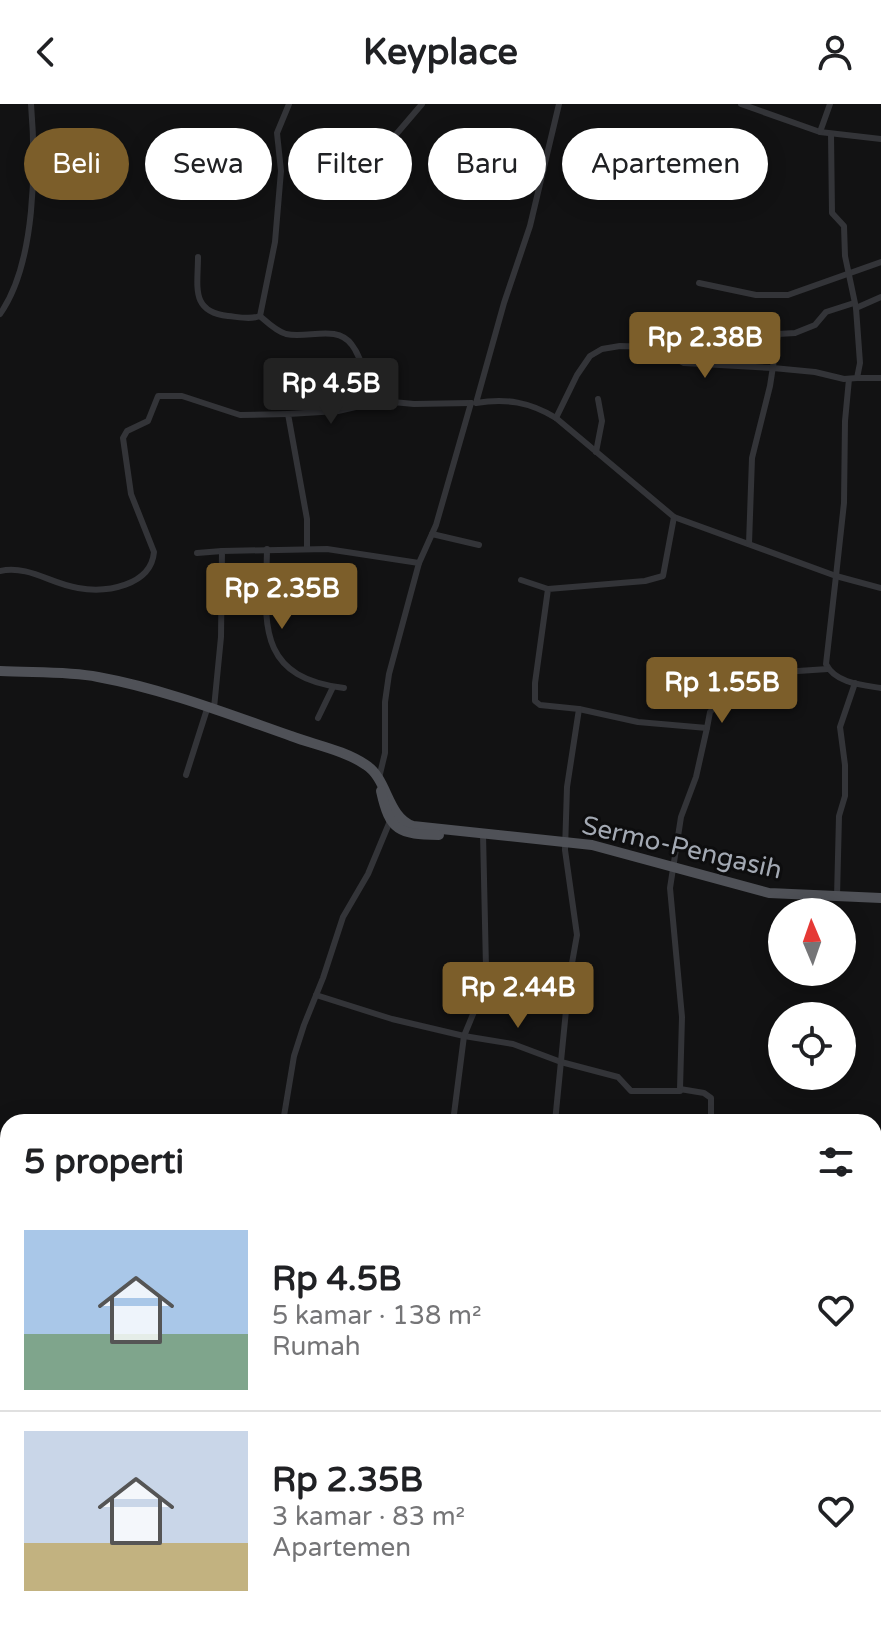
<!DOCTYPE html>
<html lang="id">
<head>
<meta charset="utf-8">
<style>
	body { margin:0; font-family:"Varela Round",sans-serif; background:#f6f6f6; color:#202124; height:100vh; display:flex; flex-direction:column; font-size:30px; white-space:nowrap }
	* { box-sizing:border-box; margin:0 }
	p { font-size:26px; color:#757577 }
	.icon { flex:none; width:44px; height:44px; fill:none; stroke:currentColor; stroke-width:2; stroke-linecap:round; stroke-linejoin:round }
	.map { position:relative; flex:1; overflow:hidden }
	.drawer { position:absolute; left:0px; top:1010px; width:882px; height:512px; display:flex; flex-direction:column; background:#fff; border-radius:24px 24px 0 0; box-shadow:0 4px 20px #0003 }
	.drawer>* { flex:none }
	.top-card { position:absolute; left:24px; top:24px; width:834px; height:72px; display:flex; gap:16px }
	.needle { width:52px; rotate:358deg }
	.controls { position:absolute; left:768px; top:794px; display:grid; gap:16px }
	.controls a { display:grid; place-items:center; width:88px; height:88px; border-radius:50%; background:#fff; box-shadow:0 4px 20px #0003; font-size:40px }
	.price { position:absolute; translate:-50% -68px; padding:0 18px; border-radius:8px; background:#7c5e2a; color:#fff; font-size:26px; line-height:52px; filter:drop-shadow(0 2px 4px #0008) }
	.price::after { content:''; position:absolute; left:50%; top:48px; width:24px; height:18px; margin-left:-12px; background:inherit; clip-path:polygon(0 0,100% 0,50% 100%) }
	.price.current { background:#222; color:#fff }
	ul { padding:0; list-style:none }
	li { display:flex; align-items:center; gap:24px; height:200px; padding:0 24px }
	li+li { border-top:2px solid #e0e0e0 }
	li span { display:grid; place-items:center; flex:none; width:224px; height:160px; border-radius:0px; color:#555 }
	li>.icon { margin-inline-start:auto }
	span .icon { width:96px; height:96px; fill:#fffc; stroke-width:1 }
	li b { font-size:34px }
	h2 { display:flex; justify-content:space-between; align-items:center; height:96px; padding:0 24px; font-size:34px }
	.tag { padding:0 28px; border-radius:36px; background:#fff; box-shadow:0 4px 20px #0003; font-size:28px; line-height:72px }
	.tag.current { background:#7c5e2a; color:#fff }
	header { display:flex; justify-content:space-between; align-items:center; height:104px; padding:0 24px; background:#fff; font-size:36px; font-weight:700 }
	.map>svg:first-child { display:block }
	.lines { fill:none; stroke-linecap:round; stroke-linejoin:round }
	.canal { stroke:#2b3238; stroke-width:6 }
	.street { stroke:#333438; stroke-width:6 }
	.secondary { stroke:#414348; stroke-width:9 }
	.primary { stroke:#4f5157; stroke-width:10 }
	.labels { text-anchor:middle; stroke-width:6; stroke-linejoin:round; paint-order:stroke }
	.street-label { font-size:26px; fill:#a3a9b3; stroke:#0d0d0e }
</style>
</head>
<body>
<header><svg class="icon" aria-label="back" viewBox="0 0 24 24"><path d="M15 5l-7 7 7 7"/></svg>Keyplace<svg class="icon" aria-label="person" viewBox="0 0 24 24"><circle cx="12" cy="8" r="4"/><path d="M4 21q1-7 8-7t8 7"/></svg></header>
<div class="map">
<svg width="881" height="1522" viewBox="0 0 881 1522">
	<rect width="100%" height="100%" fill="#121213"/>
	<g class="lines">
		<g class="canal">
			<polyline points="874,1505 881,1503"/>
			<polyline points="830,1522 851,1514"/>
		</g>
		<g class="street">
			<path d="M559,0L530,122L504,199L476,299C506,294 530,298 556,314L674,413L836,472L826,560C835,579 862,581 881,584"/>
			<polyline points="741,0 820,28 881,35"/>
			<polyline points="820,28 830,0"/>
			<polyline points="377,47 393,34 422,0"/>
			<path d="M198,153C198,182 190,208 228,212C239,213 250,216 260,212L275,138L281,67L277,29L289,0"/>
			<polyline points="699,179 756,191 788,191 881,158"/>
			<polyline points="856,204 881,193"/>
			<path d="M0,210C36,159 36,60 31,0"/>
			<path d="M260,212C268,219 276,227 286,230C308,235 337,220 352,241C363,255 363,273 370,288L382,297"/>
			<polyline points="689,223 778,230 795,229 815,221 826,208 854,199"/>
			<polyline points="857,274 881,274"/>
			<polyline points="849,275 845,317 844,399 836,472 881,484"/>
			<polyline points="556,314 577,271 590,252 602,245 620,242 654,243 684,259 773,264 815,268 844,275 857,274 860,259 856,204 845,152 844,122 832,109 831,30"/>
			<polyline points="596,348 602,317 598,295"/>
			<polyline points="432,430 479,441"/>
			<polyline points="749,440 752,354 770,282 778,230"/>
			<path d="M267,445C266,515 253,573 344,584"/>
			<polyline points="307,445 307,415 288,310 338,307 382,297 414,300 471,299"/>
			<polyline points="197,449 222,447"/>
			<path d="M0,467C29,461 51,480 78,484C106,489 151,482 154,448L131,390L123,334L127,327L148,317L158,292H182L240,311L288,310"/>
			<polyline points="521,476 548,485"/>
			<polyline points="214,604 221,533 222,447 327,445 419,459"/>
			<polyline points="579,605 638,618 707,624 696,673 681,713 670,784 682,913 680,985 704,989 711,994 711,1018"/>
			<polyline points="318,614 333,583"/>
			<polyline points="707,624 710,608 736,582 748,585 757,583 768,569 828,565"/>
			<polyline points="186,671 208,602"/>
			<polyline points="379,674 385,649 385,598 389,570 419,459 436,421 471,299"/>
			<polyline points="837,793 839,712 845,692 845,661 840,623 855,579"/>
			<polyline points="316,891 392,915 464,932 513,940 561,958 618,973 631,987 680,987"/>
			<polyline points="283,1018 294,952 304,921 323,874 343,813 368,770 390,717"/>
			<polyline points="453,1018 464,932 483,886 486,864 483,730"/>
			<polyline points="555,1018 569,876 577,831 565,746 567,683 579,605 540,601 535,597 535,579 548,485 645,477 663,472 674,413"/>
			<polyline points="0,1079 8,1085"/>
			<polyline points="0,1117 8,1114"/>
			<polyline points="874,1159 881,1158"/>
			<polyline points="0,1235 8,1240"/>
			<polyline points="0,1291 8,1250"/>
			<polyline points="874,1295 881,1295"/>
			<polyline points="0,1335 8,1342"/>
			<polyline points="0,1469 8,1471"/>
			<polyline points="874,1475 875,1468"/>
			<polyline points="874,1485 881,1489"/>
			<polyline points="874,1512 881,1509"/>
			<polyline points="76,1514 78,1522"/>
			<polyline points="269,1514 359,1517"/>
			<polyline points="38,1522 39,1514"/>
			<polyline points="451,1522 454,1521 455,1514"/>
			<polyline points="649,1522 651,1514"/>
			<polyline points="798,1522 819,1514"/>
			<polyline points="846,1522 868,1514"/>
		</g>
		<polyline class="secondary" points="512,1522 513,1514"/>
		<g class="primary">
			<path d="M0,567C32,569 66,567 98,573C164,585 228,610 291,632C315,641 344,646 366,661C388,675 387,713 413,722L592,741L769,789L881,794"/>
			<path d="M381,687C390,728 399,730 439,731"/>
		</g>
	</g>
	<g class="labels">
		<g class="street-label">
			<text transform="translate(682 743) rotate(13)" y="9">Sermo-Pengasih</text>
		</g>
	</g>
</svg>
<div class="controls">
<a><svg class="needle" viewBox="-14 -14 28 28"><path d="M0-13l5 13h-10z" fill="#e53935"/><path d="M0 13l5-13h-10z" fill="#757577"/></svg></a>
<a><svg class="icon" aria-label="locate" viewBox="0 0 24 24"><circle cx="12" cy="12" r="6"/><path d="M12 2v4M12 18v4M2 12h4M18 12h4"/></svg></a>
</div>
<b class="price" style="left:705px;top:276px">Rp 2.38B</b>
<b class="price current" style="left:331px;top:322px">Rp 4.5B</b>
<b class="price" style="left:282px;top:527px">Rp 2.35B</b>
<b class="price" style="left:722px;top:621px">Rp 1.55B</b>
<b class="price" style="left:518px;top:926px">Rp 2.44B</b>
<div class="top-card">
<a class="tag current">Beli</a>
<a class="tag">Sewa</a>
<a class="tag">Filter</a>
<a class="tag">Baru</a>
<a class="tag">Apartemen</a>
</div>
<section class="drawer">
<h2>5 properti<svg class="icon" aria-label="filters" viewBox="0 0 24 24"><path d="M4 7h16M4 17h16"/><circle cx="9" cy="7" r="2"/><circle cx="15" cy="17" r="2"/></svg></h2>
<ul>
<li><span style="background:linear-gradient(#a9c7e8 65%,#7fa58c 0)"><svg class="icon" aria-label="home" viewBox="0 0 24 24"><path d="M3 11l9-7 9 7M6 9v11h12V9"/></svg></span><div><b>Rp 4.5B</b><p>5 kamar · 138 m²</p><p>Rumah</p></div><svg class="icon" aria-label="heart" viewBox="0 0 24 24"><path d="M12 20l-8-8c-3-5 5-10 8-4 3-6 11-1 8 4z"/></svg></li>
<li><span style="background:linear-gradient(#c9d6e8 70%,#c2b280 0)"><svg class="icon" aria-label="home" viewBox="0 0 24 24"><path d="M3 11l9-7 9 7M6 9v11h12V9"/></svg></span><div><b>Rp 2.35B</b><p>3 kamar · 83 m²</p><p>Apartemen</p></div><svg class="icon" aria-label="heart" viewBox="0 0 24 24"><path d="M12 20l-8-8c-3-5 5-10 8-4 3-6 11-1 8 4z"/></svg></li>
</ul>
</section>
</div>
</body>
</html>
